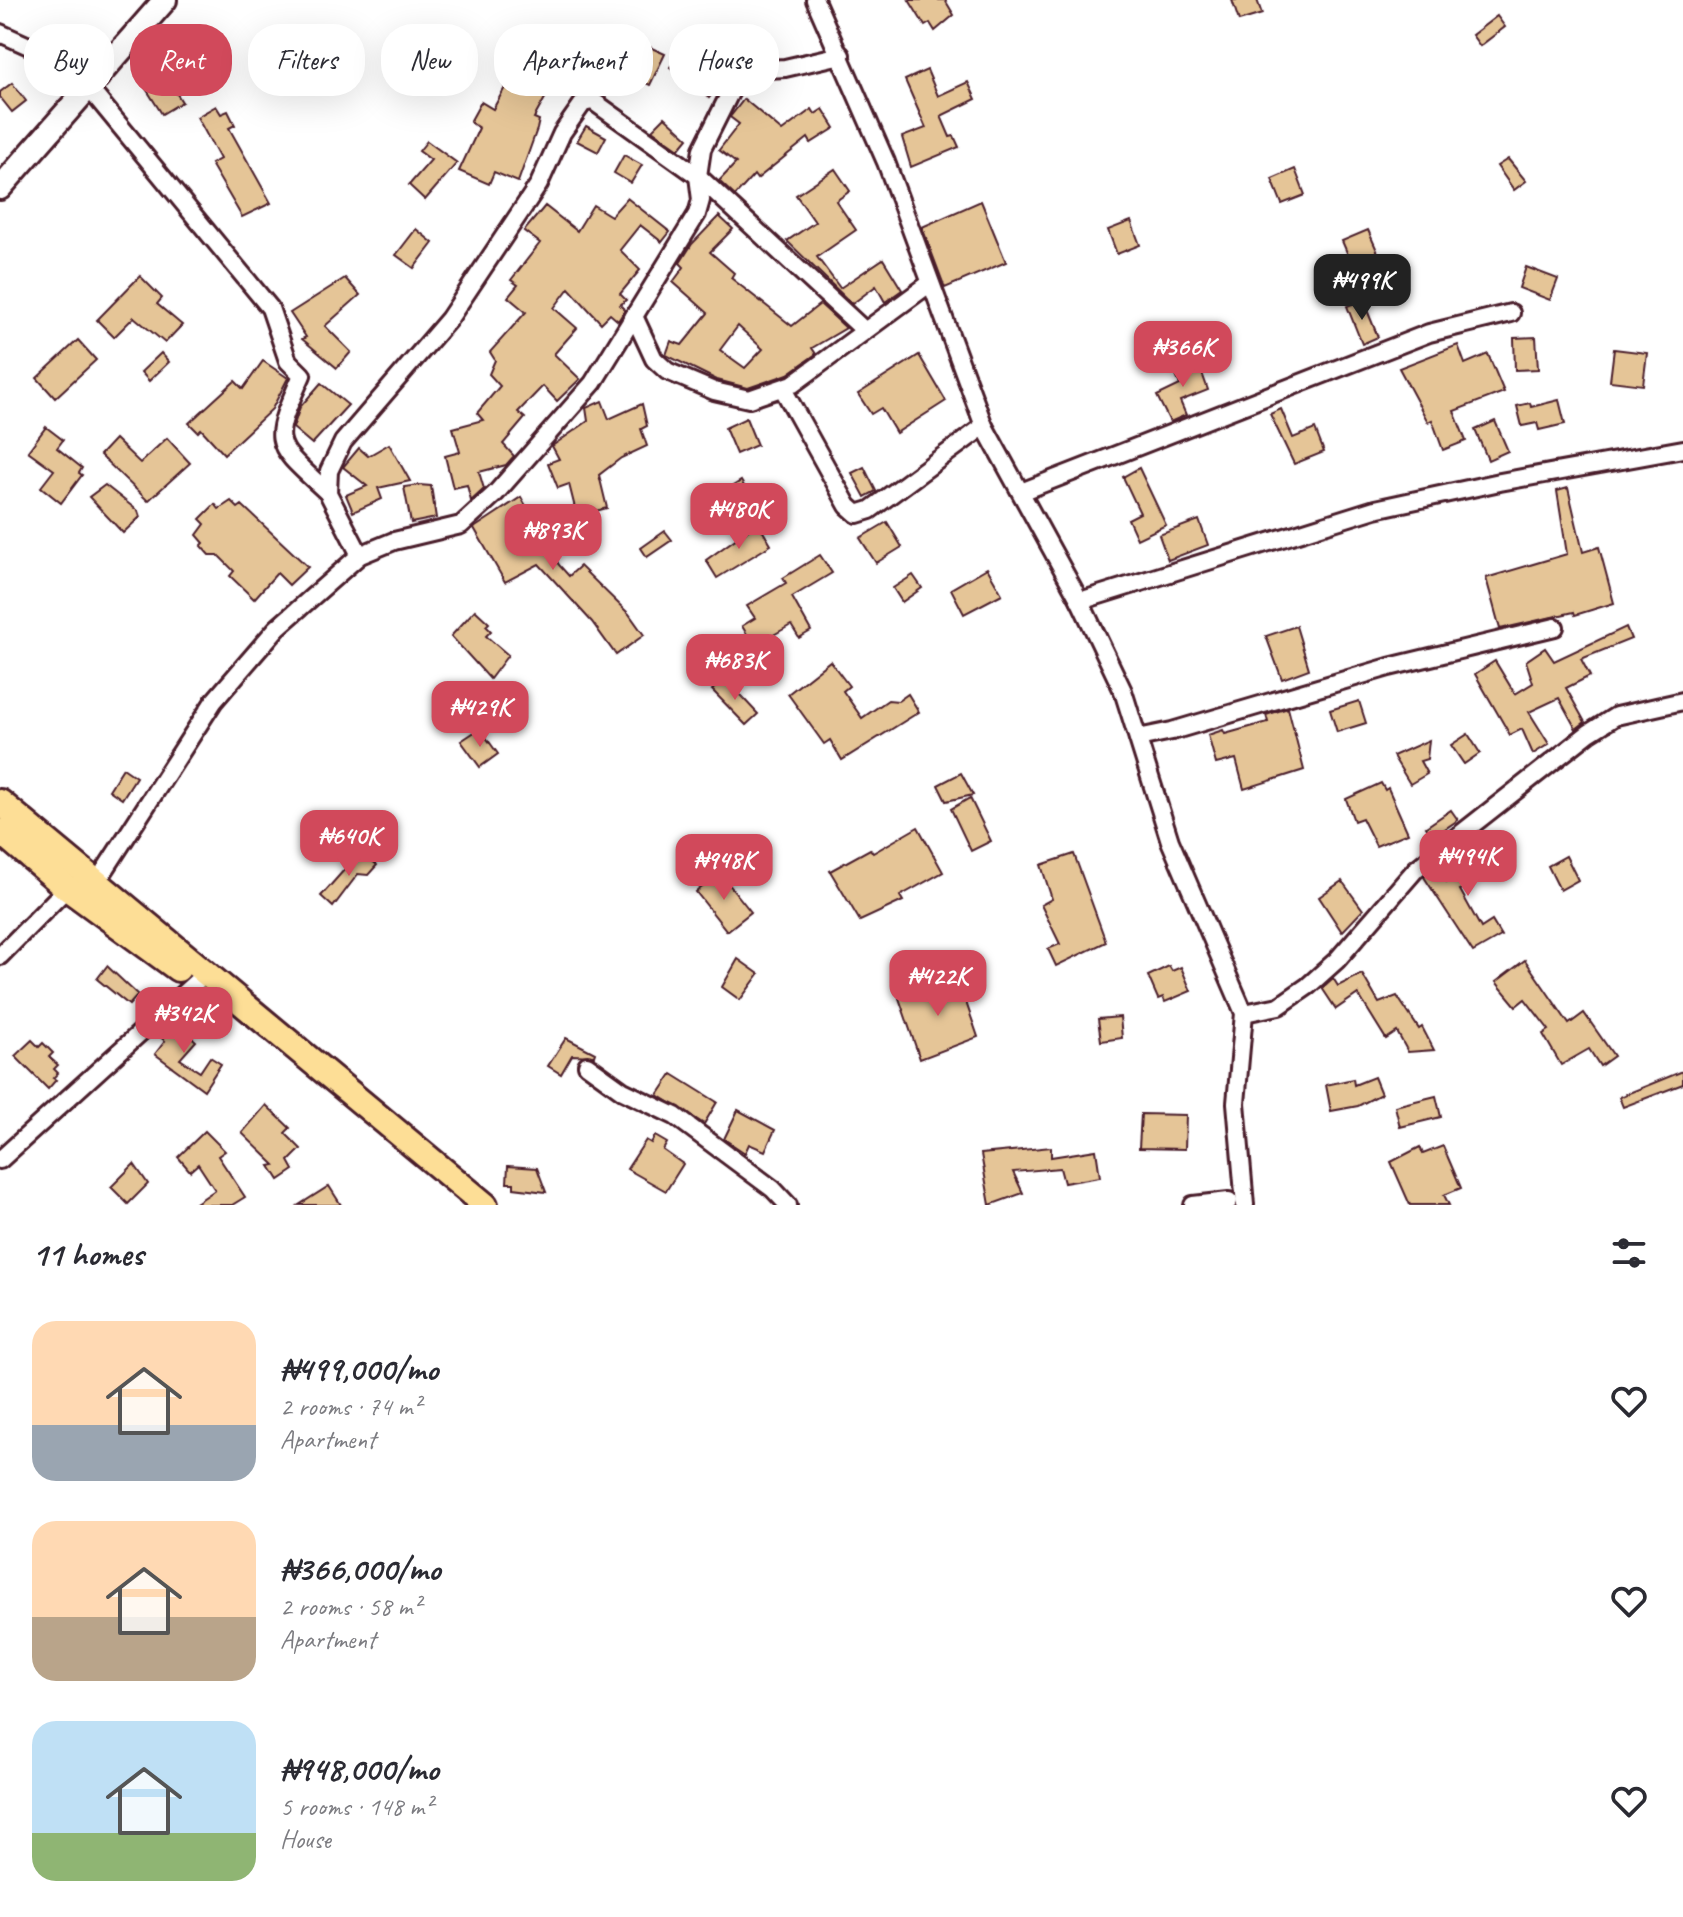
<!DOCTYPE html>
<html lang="en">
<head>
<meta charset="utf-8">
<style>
	body { margin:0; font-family:Caveat,sans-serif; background:#f7f7f7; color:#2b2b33; height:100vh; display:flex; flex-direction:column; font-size:30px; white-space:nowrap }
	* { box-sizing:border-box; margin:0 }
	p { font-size:26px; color:#7c7c81 }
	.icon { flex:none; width:44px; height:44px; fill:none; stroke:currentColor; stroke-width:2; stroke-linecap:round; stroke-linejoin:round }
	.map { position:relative; height:1205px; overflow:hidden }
	.side { display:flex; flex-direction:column; background:#fff; flex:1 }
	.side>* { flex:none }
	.guide { position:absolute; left:24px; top:24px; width:800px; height:72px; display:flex; gap:16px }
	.price { position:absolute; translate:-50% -68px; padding:0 18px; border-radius:16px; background:#d1495b; color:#fff; font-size:26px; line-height:52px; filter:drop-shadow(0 2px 4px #0008) }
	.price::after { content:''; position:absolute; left:50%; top:48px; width:24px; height:18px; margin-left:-12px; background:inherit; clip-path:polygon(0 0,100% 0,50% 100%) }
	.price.selected { background:#222; color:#fff }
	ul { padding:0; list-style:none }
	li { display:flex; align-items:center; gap:24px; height:200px; padding:0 32px }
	li span { display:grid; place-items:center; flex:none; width:224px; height:160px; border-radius:24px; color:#555 }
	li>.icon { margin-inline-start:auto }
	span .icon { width:96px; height:96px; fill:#fffc; stroke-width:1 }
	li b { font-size:34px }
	h2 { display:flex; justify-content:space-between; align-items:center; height:96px; padding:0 32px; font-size:34px }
	.chip { padding:0 28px; border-radius:32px; background:#fff; box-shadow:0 8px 32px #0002; font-size:28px; line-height:72px }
	.chip.selected { background:#d1495b; color:#fff }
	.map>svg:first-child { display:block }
	.building { fill:#e5c597; stroke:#4a1f2b; stroke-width:2; fill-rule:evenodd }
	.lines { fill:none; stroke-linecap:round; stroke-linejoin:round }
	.street-casing { stroke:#4a1f2b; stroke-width:22 }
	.secondary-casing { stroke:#4a1f2b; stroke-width:28 }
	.primary-casing { stroke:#4a1f2b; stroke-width:30 }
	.street { stroke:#fff; stroke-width:16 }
	.secondary { stroke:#fff; stroke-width:22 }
	.primary { stroke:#fdde96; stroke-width:24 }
</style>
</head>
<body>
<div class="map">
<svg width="1683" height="1205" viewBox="0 0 1683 1205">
	<rect width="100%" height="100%" fill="#fff"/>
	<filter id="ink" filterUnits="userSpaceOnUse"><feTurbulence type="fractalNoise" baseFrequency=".0125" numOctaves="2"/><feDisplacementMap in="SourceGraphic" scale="16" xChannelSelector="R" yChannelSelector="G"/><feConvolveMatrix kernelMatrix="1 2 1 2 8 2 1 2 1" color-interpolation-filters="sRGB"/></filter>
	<g filter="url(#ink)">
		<g class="building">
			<polygon points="909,0 945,0 954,15 935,31 930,23 925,26"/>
			<polygon points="1232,0 1257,0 1262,14 1239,21"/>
			<polygon points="1497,16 1505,27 1480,46 1472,35"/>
			<polygon points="535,34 552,41 557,48 542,75 554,82 534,118 539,120 537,129 518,182 494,172 489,184 459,171 479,128 470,122 481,102 493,109"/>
			<polygon points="645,45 665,54 650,85 626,74"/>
			<polygon points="680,55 687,60 691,55 722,81 709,98 670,67"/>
			<polygon points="927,70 938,96 968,82 976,99 941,116 950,137 954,136 959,147 911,167 902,137 926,128 905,80"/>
			<polygon points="165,75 182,102 162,114 145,87"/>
			<polygon points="12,83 26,101 12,112 0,97 0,92"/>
			<polygon points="744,99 782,131 812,109 815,114 823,109 835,128 811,143 808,138 757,179 754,175 735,196 719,181 736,163 719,150 739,124 730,117"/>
			<polygon points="216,106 221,114 228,111 235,125 229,128 271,203 242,217 211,164 220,159 197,117"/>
			<polygon points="665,117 688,138 679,149 652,130"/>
			<polygon points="586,126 606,137 598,152 577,141"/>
			<polygon points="427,141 457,163 425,200 409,185 431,160 419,151"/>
			<polygon points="624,155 642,165 631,183 614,173"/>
			<polygon points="1508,159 1526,181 1514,190 1497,166"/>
			<polygon points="835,169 850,191 836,201 856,230 817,257 840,288 883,259 902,290 885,302 876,286 852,304 787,241 815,222 796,195"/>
			<polygon points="1295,169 1305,195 1282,204 1272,179"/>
			<polygon points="627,198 670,232 662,242 640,225 620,250 640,270 620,294 626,300 620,305 625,310 618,321 610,314 601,323 569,288 554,308 577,328 554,354 580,379 557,401 543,386 518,412 525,418 503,444 514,456 506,465 479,472 484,489 471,501 467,485 453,488 445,456 460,452 453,428 483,420 477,413 500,386 489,374 495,360 490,352 526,312 508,297 518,285 511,280 540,243 524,231 545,206 577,231 593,205 611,216"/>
			<polygon points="981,201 1006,262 945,288 922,227"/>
			<path d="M719,216L733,229L710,252L734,273L731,278L792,326L820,304L846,328L812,348L816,354L788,374L748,388L717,380L666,355L671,341L682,345L708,313L673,282L684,267L680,263L692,244ZM738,326L763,349L745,368L720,350Z"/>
			<polygon points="1131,221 1140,245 1117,254 1108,230"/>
			<polygon points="416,229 433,243 414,268 396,255"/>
			<polygon points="1368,230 1383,264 1357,276 1342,241"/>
			<polygon points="1526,267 1558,279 1550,300 1519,288"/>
			<polygon points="140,276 162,298 157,304 182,325 165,343 134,317 114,337 97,320"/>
			<polygon points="345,278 360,295 325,326 351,352 337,368 302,339 306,337 290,313"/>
			<polygon points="1363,300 1378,337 1362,344 1347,306"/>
			<polygon points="1536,337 1538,369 1515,370 1514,338"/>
			<polygon points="78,340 96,360 55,398 37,378"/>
			<polygon points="1458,345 1465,364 1488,354 1504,392 1454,411 1466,441 1443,450 1432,420 1428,422 1399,368"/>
			<polygon points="1614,349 1647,353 1643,385 1610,381"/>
			<polygon points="161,353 169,362 149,381 141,372"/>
			<polygon points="919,355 946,401 896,433 881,408 871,414 858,394"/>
			<polygon points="1197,359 1208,390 1180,401 1186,415 1170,422 1157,396 1180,385 1173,368"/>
			<polygon points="263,361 288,378 272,409 224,454 201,429 198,432 189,423 235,381 243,389"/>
			<polygon points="321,383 348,405 312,444 293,428 300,407"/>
			<polygon points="1559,400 1565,424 1539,430 1537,423 1522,426 1517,406 1530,403 1531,407"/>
			<polygon points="602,401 609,419 642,404 647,426 641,429 647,446 621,458 599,475 607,508 577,516 569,484 558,488 548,463 559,459 552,446 588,421 586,408"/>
			<polygon points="1281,409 1293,438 1315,429 1324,452 1294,464 1270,414"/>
			<polygon points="746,418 757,445 736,454 725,428"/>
			<polygon points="1495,421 1508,451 1488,460 1475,430"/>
			<polygon points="46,427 63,440 57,448 82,468 79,473 82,475 61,503 41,487 54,470 28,451"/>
			<polygon points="167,438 190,463 148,501 100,455 115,439 140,463"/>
			<polygon points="389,444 410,481 378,488 382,499 353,512 346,495 367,486 343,467 359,448 368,456"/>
			<polygon points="864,467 876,491 865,497 852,473"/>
			<polygon points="1139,468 1166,525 1137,539 1128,519 1140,513 1123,477"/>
			<polygon points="741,481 747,491 712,513 706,503"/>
			<polygon points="105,485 138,511 140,517 123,533 89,497"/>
			<polygon points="419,485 431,486 436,518 411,523 404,487"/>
			<polygon points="1568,488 1583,552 1599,547 1614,603 1575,615 1574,612 1500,629 1486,578 1567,554 1557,491"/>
			<polygon points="521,497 559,565 569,576 580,566 629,614 644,635 616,655 592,622 539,564 505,582 474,528"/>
			<polygon points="231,501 238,508 242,505 308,567 289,585 277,573 254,599 230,576 234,571 218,555 209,555 201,546 204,543 197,535 205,524 200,519 215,504 219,509"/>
			<polygon points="1199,520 1208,545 1168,560 1159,535"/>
			<polygon points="887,522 902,547 876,563 860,538"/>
			<polygon points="758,523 771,545 717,578 706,560"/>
			<polygon points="665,531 672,540 647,557 641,548"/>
			<polygon points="820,555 832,573 792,597 811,631 799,638 791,625 754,646 742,626 755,618 747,606 786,583 783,578"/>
			<polygon points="987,568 1002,594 964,614 951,589"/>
			<polygon points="913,575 922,588 902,602 893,588"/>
			<polygon points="475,610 489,623 486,626 491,631 486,636 508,655 490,679 451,636"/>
			<polygon points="1296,626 1309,669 1282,679 1266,636"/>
			<polygon points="1626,627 1631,639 1581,659 1590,676 1566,688 1585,722 1576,729 1559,698 1529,712 1549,744 1533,754 1522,729 1510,735 1475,674 1495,661 1515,694 1533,683 1526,661 1545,648 1554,661"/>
			<polygon points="830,661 849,686 843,691 862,718 888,700 898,701 908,694 919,712 842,760 830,740 824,744 788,694"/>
			<polygon points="725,679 758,714 746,725 712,690"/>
			<polygon points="1359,701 1366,723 1337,732 1330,710"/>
			<polygon points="1288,708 1304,770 1244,789 1236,759 1216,764 1208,735 1223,730 1225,734 1268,722 1266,715"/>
			<polygon points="476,731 482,739 485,736 498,754 480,767 461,741"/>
			<polygon points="1468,734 1480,753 1464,764 1451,745"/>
			<polygon points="1429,740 1427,759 1420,761 1427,774 1410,784 1393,756"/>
			<polygon points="123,768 136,777 122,799 109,790"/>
			<polygon points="961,773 973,795 946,801 938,785"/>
			<polygon points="1381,783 1385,790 1388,788 1408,833 1376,846 1362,818 1354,821 1346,799"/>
			<polygon points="970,798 991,841 971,851 951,809"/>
			<polygon points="1451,810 1458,820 1433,837 1426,827"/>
			<polygon points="918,827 943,872 900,896 903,901 860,921 830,871 870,849 873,853"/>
			<polygon points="1496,844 1509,866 1460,890 1481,928 1492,921 1501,936 1473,952 1424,877 1437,867 1447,882 1488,860 1482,853"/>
			<polygon points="361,851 377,865 368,875 358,874 333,907 321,896"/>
			<polygon points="1074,854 1106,942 1056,966 1048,949 1060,944 1041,905 1052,899 1041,865"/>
			<polygon points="1566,856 1578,880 1560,890 1548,866"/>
			<polygon points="720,873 751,912 727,931 696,892"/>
			<polygon points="1342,881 1363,910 1342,932 1319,897"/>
			<polygon points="738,959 759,974 740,1000 722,987"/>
			<polygon points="1525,960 1569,1024 1584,1013 1614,1056 1600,1066 1589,1049 1561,1065 1543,1034 1549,1030 1525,999 1516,1006 1496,982"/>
			<polygon points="107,966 138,995 129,1005 97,979"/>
			<polygon points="1169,966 1172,971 1181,967 1191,991 1165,1002 1163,997 1158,999 1148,976"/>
			<polygon points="1362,974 1379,1003 1397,996 1419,1029 1422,1027 1434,1050 1408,1052 1397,1032 1386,1039 1358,994 1336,1009 1322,988 1333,978 1338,986"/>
			<polygon points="957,976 978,1037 920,1059 899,998"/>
			<polygon points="1120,1017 1122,1038 1101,1041 1098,1019"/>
			<polygon points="172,1019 196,1041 180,1059 200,1072 210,1057 221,1064 204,1090 155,1054 165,1041 158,1035"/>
			<polygon points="566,1038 595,1053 594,1056 572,1055 561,1074 548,1066"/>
			<polygon points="32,1040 39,1047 43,1043 53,1053 49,1057 58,1065 54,1069 58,1073 53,1078 56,1080 48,1089 15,1056"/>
			<polygon points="1683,1071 1683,1084 1623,1107 1619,1097"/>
			<polygon points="672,1074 717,1102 704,1124 658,1095"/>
			<polygon points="1374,1077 1381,1094 1358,1106 1331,1111 1326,1085 1353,1079 1354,1085"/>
			<polygon points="1436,1096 1441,1117 1400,1127 1395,1106"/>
			<polygon points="266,1105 290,1128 285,1133 301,1149 289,1161 294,1170 279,1180 270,1166 275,1165 242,1133"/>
			<polygon points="738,1110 775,1130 765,1151 749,1144 745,1153 724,1139"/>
			<polygon points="1141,1114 1186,1115 1185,1149 1139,1148"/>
			<polygon points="205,1131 225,1151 218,1156 245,1197 232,1205 193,1205 215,1190 198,1164 190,1171 178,1157"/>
			<polygon points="655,1136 667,1143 663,1150 683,1164 666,1191 627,1169 646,1140 651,1143"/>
			<polygon points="1443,1146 1461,1188 1444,1195 1449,1205 1410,1205 1391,1162 1420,1147 1423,1154"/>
			<polygon points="1051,1147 1051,1157 1096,1150 1100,1177 1064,1183 1060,1168 1013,1172 1023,1193 990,1205 981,1154"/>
			<polygon points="134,1164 148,1184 128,1204 111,1187"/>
			<polygon points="508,1166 537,1168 546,1192 514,1188 514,1183 507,1183"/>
			<polygon points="329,1186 341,1205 299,1205"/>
		</g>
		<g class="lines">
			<defs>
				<g id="street">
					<polyline points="815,0 886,162 984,426 1080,601 1123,691 1170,841 1244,1013 1236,1103 1245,1205"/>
					<path d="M0,33L62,61L93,93L270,308L288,361L302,375C270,446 272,441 328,493"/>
					<polyline points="634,316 654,359 667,371 714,391 749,399 793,384 929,284"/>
					<polyline points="783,389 848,506 857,514 870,510 984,426"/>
					<polyline points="1021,492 1429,333 1511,313"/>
					<polyline points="360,555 328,493 329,471 343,442 449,319 539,184 562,133 583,103 593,101 698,176 864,330"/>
					<polyline points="1080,601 1375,509 1500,482 1683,449"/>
					<polyline points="1138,738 1172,731 1389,667 1555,627"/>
					<polyline points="97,882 214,701 277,628 360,555 394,541 461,525 496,493 593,383 697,214 701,200 698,176 702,149 735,83 751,70 785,68 841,55"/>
					<polyline points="0,956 67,888"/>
					<polyline points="1244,1013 1279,1006 1308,986 1337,960 1416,869 1589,733 1616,716 1683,701"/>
					<polyline points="587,1065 623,1091 675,1116 773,1189 788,1205"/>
					<polyline points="0,1160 196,982"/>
					<polyline points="1193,1205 1229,1201"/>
				</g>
				<polyline id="secondary" points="0,188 165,0"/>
				<g id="primary">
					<polyline points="0,802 485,1205"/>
					<polyline points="0,831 67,888 178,969"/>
				</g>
			</defs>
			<use href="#street" class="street-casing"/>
			<use href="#secondary" class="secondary-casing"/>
			<use href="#primary" class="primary-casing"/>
			<use href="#street" class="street"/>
			<use href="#secondary" class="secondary"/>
			<use href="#primary" class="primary"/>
		</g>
	</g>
</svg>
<b class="price selected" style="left:1362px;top:322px">₦499K</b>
<b class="price" style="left:1183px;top:389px">₦366K</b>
<b class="price" style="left:739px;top:551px">₦480K</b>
<b class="price" style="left:553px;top:572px">₦893K</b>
<b class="price" style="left:735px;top:702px">₦683K</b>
<b class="price" style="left:480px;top:749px">₦429K</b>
<b class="price" style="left:349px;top:878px">₦640K</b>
<b class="price" style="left:1468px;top:898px">₦494K</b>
<b class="price" style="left:724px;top:902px">₦948K</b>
<b class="price" style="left:938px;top:1018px">₦422K</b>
<b class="price" style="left:184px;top:1055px">₦342K</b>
<div class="guide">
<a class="chip">Buy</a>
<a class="chip selected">Rent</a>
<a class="chip">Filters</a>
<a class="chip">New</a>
<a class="chip">Apartment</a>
<a class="chip">House</a>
</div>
</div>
<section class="side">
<h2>11 homes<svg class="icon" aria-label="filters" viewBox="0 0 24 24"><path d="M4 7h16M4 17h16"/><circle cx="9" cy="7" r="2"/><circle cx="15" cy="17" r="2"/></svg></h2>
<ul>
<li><span style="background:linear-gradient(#ffd9b3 65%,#9aa5b1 0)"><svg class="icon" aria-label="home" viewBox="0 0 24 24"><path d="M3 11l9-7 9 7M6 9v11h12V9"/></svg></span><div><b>₦499,000/mo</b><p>2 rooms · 74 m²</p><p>Apartment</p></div><svg class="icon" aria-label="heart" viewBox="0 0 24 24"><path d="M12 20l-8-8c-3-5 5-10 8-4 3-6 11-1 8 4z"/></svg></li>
<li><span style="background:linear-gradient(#ffd9b3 60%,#b9a48a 0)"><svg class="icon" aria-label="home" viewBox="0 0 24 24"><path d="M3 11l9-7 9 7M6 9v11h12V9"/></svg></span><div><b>₦366,000/mo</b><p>2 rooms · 58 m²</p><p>Apartment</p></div><svg class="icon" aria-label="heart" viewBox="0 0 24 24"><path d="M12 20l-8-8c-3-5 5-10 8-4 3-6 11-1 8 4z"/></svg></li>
<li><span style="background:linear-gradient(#bfe0f5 70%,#8fb573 0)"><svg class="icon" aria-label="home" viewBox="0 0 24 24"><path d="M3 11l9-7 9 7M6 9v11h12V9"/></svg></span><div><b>₦948,000/mo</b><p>5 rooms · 148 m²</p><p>House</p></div><svg class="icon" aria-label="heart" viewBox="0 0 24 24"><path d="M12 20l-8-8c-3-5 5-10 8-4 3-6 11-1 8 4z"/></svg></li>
</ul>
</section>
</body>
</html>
